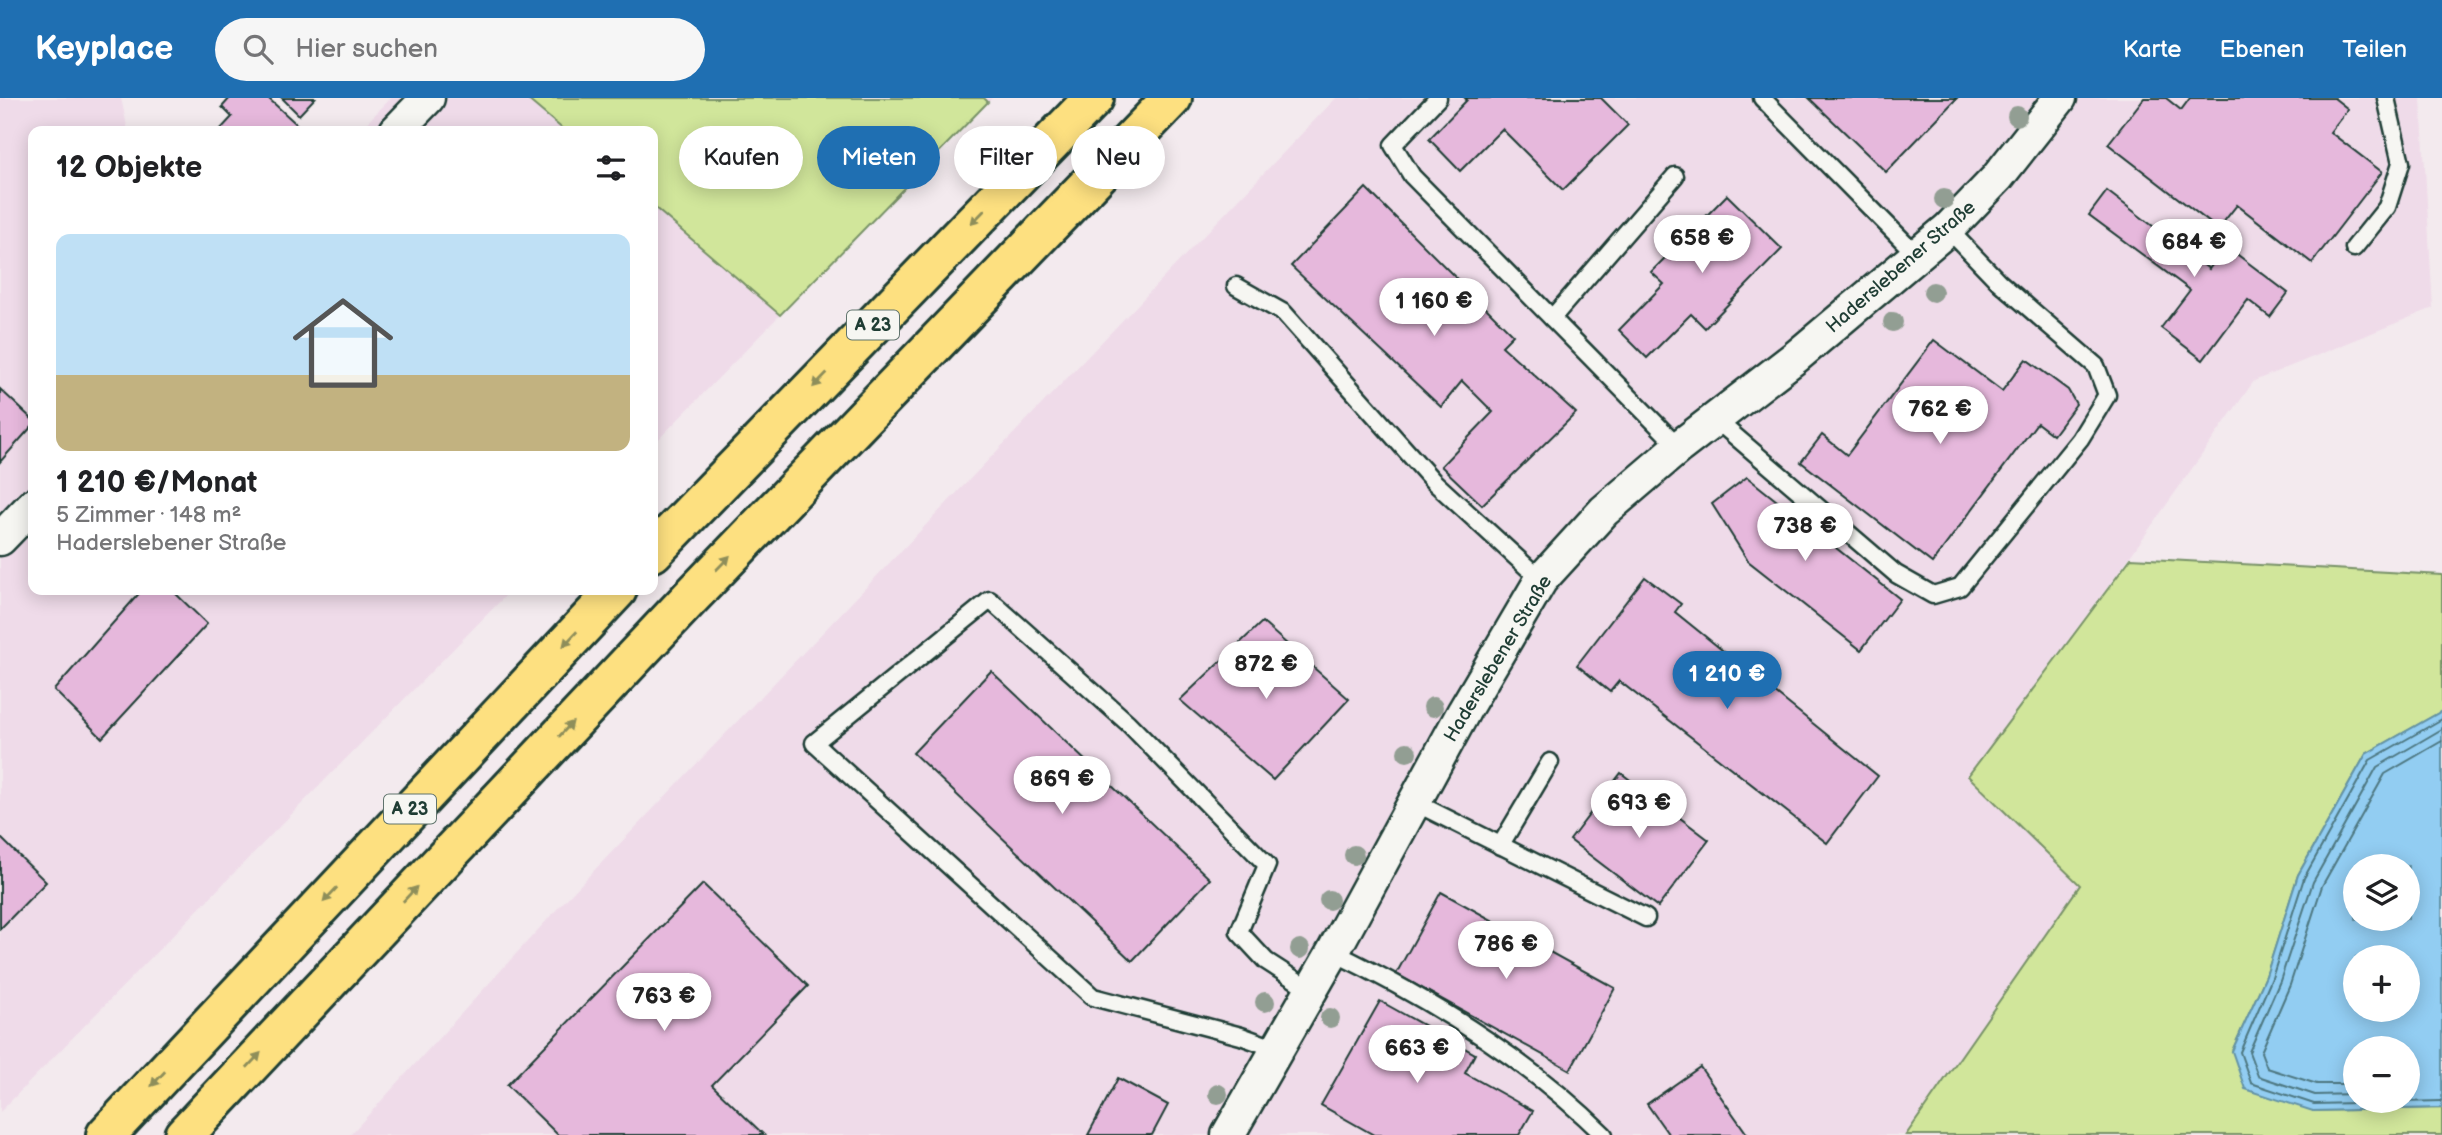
<!DOCTYPE html>
<html lang="de">
<head>
<meta charset="utf-8">
<style>
	body { margin:0; font-family:"Balsamiq Sans",sans-serif; background:#f6f6f6; color:#202124; height:100vh; display:flex; flex-direction:column; font-size:26px; white-space:nowrap }
	* { box-sizing:border-box; margin:0 }
	p { font-size:23px; color:#757577 }
	.icon { flex:none; width:38px; height:38px; fill:none; stroke:currentColor; stroke-width:2; stroke-linecap:round; stroke-linejoin:round }
	.map { position:relative; flex:1; overflow:hidden }
	.panel { position:absolute; left:28px; top:28px; width:630px; height:469px; display:flex; flex-direction:column; background:#fff; border-radius:14px; box-shadow:0 4px 18px #0003 }
	.panel>* { flex:none }
	.banner { position:absolute; left:679px; top:28px; width:665px; height:63px; display:flex; gap:14px }
	.fabs { position:absolute; left:2343px; top:756px; display:grid; gap:14px }
	.fabs a { display:grid; place-items:center; width:77px; height:77px; border-radius:50%; background:#fff; box-shadow:0 4px 18px #0003; font-size:35px }
	.price { position:absolute; translate:-50% -60px; padding:0 16px; border-radius:24px; background:#fff; color:#222; font-size:23px; line-height:46px; filter:drop-shadow(0 2px 4px #0008) }
	.price::after { content:''; position:absolute; left:50%; top:42px; width:21px; height:16px; margin-left:-10px; background:inherit; clip-path:polygon(0 0,100% 0,50% 100%) }
	.price.current { background:#1f6fb2; color:#fff }
	ul { padding:0; list-style:none }
	li { display:grid; align-content:center; gap:14px; height:371px; padding:0 28px }
	li span { display:grid; place-items:center; height:217px; border-radius:14px; color:#555 }
	li>.icon { margin-inline-start:auto }
	span .icon { width:126px; height:126px; fill:#fffc; stroke-width:1 }
	li b { font-size:30px }
	h2 { display:flex; justify-content:space-between; align-items:center; height:84px; padding:0 28px; font-size:30px }
	.chip { padding:0 24px; border-radius:32px; background:#fff; box-shadow:0 4px 18px #0003; font-size:24px; line-height:63px }
	.chip.current { background:#1f6fb2; color:#fff }
	header { display:flex; align-items:center; gap:42px; box-sizing:border-box; height:98px; padding:0 35px; background:#1f6fb2; color:#fff }
	header strong { font-size:33px }
	nav { display:flex; gap:38px; margin-inline-start:auto; font-size:24px }
	.search { width:490px; height:63px; background:#f6f6f6; display:flex; align-items:center; gap:18px; box-sizing:border-box; padding:0 24px; border-radius:38px; color:#757577; font-size:26px }
	.map>svg:first-child { display:block }
	.built { fill:#efdbe9 }
	.green { fill:#d1e69b; stroke:#789268; stroke-width:2 }
	.water { fill:#92cdf2; stroke:#6493a6; stroke-width:2; fill-rule:evenodd }
	.lines { fill:none; stroke-linecap:round; stroke-linejoin:round }
	.shore { stroke:#4d7780; stroke-width:2 }
	.building { fill:#e6b8dc; stroke:#1f3d34; stroke-width:2 }
	.service-casing { stroke:#1f3d34; stroke-width:21 }
	.minor-casing { stroke:#1f3d34; stroke-width:37 }
	.motorway-casing { stroke:#1f3d34; stroke-width:44 }
	.service { stroke:#f6f6f2; stroke-width:16 }
	.minor { stroke:#f6f6f2; stroke-width:32 }
	.motorway { stroke:#fde080; stroke-width:38 }
	.tree { fill:#929e93 }
	.oneway { fill:#8e8e5a }
	.labels { text-anchor:middle; stroke-width:5; stroke-linejoin:round; paint-order:stroke }
	.shield { fill:#f6f6f2; stroke:#60746d; stroke-width:2 }
	.shield-label { font-size:18px; font-weight:bold; fill:#1f3d34 }
	.street-label { font-size:19px; fill:#1f3d34; stroke:#f6f6f2 }
</style>
</head>
<body>
<header>
<strong>Keyplace</strong>
<div class="search"><svg class="icon" aria-label="search" viewBox="0 0 24 24"><circle cx="10" cy="10" r="6"/><path d="M15 15l6 6"/></svg>Hier suchen</div>
<nav><a>Karte</a><a>Ebenen</a><a>Teilen</a></nav>
</header>
<div class="map">
<svg width="2442" height="1037" viewBox="0 0 2442 1037">
	<rect width="100%" height="100%" fill="#f3eaee"/>
	<filter id="ink" filterUnits="userSpaceOnUse"><feTurbulence type="fractalNoise" baseFrequency=".0143" numOctaves="2"/><feDisplacementMap in="SourceGraphic" scale="14" xChannelSelector="R" yChannelSelector="G"/><feConvolveMatrix kernelMatrix="1 2 1 2 8 2 1 2 1" color-interpolation-filters="sRGB"/></filter>
	<g filter="url(#ink)">
		<g class="built">
			<polygon points="0,0 121,0 128,33 33,33 33,492 511,492 0,1014"/>
			<polygon points="391,0 992,0 653,347 653,33 359,33"/>
			<polygon points="1336,0 2421,0 2433,210 2254,283 2121,471 1968,677 2080,787 1906,1037 350,1037 559,809"/>
		</g>
		<g class="green">
			<polygon points="526,0 984,0 988,4 780,217 653,108 653,33 565,33"/>
			<polygon points="2131,460 2442,477 2442,613 2366,656 2298,777 2266,878 2232,953 2313,1013 2442,1010 2442,1037 1906,1037 2080,787 1968,678"/>
		</g>
		<path class="water" d="M2442,613V1010L2313,1013L2245,991L2232,953L2266,878L2298,777L2366,656ZM2356,768H2408V821H2356ZM2356,859H2408V912H2356ZM2356,950H2408V1003H2356Z"/>
		<g class="lines">
			<g class="shore">
				<polyline points="2442,621 2370,662 2304,780 2272,880 2240,954 2251,985 2314,1006 2442,1003"/>
				<polyline points="2356,986 2317,986 2267,970 2261,954 2290,887 2322,788 2385,676 2442,643"/>
				<polyline points="2356,996 2315,997 2258,978 2249,954 2280,883 2313,784 2377,669 2442,631"/>
			</g>
		</g>
		<g class="building">
			<polygon points="230,0 268,0 304,33 219,33 232,19 222,9"/>
			<polygon points="282,0 315,0 299,17"/>
			<polygon points="1465,0 1601,0 1628,27 1563,92 1502,31 1460,73 1429,41 1467,2"/>
			<polygon points="1809,0 1957,0 1886,74"/>
			<polygon points="2144,0 2166,0 2181,12 2190,0 2334,0 2348,11 2330,34 2382,74 2312,165 2237,107 2218,131 2108,46"/>
			<polygon points="1366,90 1513,237 1502,248 1576,315 1482,407 1441,368 1493,314 1462,283 1441,309 1291,168"/>
			<polygon points="2107,93 2209,171 2226,148 2288,195 2270,219 2248,202 2203,262 2161,230 2190,192 2089,117"/>
			<polygon points="1727,97 1782,151 1705,230 1691,216 1647,260 1619,232 1664,186 1651,174"/>
			<polygon points="1934,242 2002,293 2026,261 2068,292 2076,306 2053,337 2037,325 1932,465 1801,364 1822,337 1847,357"/>
			<polygon points="0,291 33,322 33,327 0,364"/>
			<polygon points="1747,379 1900,501 1861,552 1748,463 1712,406"/>
			<polygon points="1645,479 1681,506 1675,514 1878,678 1827,745 1619,583 1610,594 1577,567"/>
			<polygon points="142,492 172,492 207,526 102,640 54,592"/>
			<polygon points="1262,524 1349,601 1273,682 1180,602"/>
			<polygon points="991,573 1210,781 1132,863 913,655"/>
			<polygon points="1621,675 1709,742 1658,809 1570,742"/>
			<polygon points="0,739 46,784 0,831"/>
			<polygon points="703,786 808,888 712,987 764,1037 558,1037 507,987"/>
			<polygon points="1441,794 1615,890 1570,972 1396,876"/>
			<polygon points="1380,903 1475,956 1465,975 1533,1013 1519,1037 1374,1037 1321,1007"/>
			<polygon points="1700,969 1747,1036 1746,1037 1669,1037 1647,1006"/>
			<polygon points="1118,980 1168,1007 1152,1037 1088,1037"/>
		</g>
		<g class="lines">
			<defs>
				<g id="service">
					<polyline points="1438,0 1393,47 1412,78 1679,349"/>
					<polyline points="1762,0 1917,157"/>
					<polyline points="2354,150 2387,109 2401,65 2386,0"/>
					<polyline points="1236,188 1284,215 1433,383 1541,482"/>
					<polyline points="1552,220 1675,78"/>
					<polyline points="1715,321 1896,476 1933,497 1960,489 2080,341 2107,297 2096,268 1999,184 1948,131"/>
					<polyline points="1414,704 1646,820"/>
					<polyline points="1500,748 1550,664"/>
					<path d="M1333,854C1430,901 1527,961 1604,1037"/>
					<polyline points="1277,951 1241,938 1093,899 814,645 990,502 1128,625 1267,767 1239,834 1266,863 1311,892"/>
				</g>
				<g id="minor">
					<polyline points="396,33 428,0"/>
					<polyline points="0,441 33,407"/>
					<polyline points="1228,1037 1333,854 1464,613 1541,482 1604,413 1679,349 1797,258 1948,131 1997,80 2060,0"/>
				</g>
				<g id="motorway">
					<polyline points="653,454 1094,0"/>
					<polyline points="106,1037 617,492"/>
					<polyline points="184,1037 689,501 1172,0"/>
				</g>
			</defs>
			<use href="#service" class="service-casing"/>
			<use href="#minor" class="minor-casing"/>
			<use href="#motorway" class="motorway-casing"/>
			<use href="#service" class="service"/>
			<use href="#minor" class="minor"/>
			<use href="#motorway" class="motorway"/>
		</g>
		<g class="tree">
			<circle cx="2017" cy="18" r="10"/>
			<circle cx="1944" cy="101" r="10"/>
			<circle cx="1933" cy="194" r="10"/>
			<circle cx="1893" cy="224" r="10"/>
			<circle cx="1433" cy="609" r="10"/>
			<circle cx="1407" cy="654" r="10"/>
			<circle cx="1354" cy="757" r="10"/>
			<circle cx="1329" cy="802" r="10"/>
			<circle cx="1300" cy="851" r="10"/>
			<circle cx="1265" cy="904" r="10"/>
			<circle cx="1330" cy="920" r="10"/>
			<circle cx="1218" cy="996" r="10"/>
		</g>
		<defs><path id="oneway-solid" d="M-6-.8H1V-3.2L6.5 0L1 3.2V.8H-6Z" transform="scale(1.75)"/></defs>
		<g class="oneway">
			<use href="#oneway-solid" transform="translate(978 119) rotate(134)"/>
			<use href="#oneway-solid" transform="translate(820 282) rotate(134)"/>
			<use href="#oneway-solid" transform="translate(723 465) rotate(-46)"/>
			<use href="#oneway-solid" transform="translate(570 541) rotate(133)"/>
			<use href="#oneway-solid" transform="translate(566 631) rotate(-47)"/>
			<use href="#oneway-solid" transform="translate(410 796) rotate(-47)"/>
			<use href="#oneway-solid" transform="translate(330 797) rotate(133)"/>
			<use href="#oneway-solid" transform="translate(254 962) rotate(-47)"/>
			<use href="#oneway-solid" transform="translate(158 981) rotate(133)"/>
		</g>
	</g>
	<g class="labels">
		<g class="shield">
			<rect x="847" y="212.5" width="52" height="29" rx="5"/>
			<rect x="384" y="696.5" width="52" height="29" rx="5"/>
		</g>
		<g class="shield-label">
			<text x="873" y="233">A 23</text>
			<text x="410" y="717">A 23</text>
		</g>
		<g class="street-label">
			<text transform="translate(1900 168) rotate(-41)" y="7">Haderslebener Straße</text>
			<text transform="translate(1497 560) rotate(-59)" y="7">Haderslebener Straße</text>
		</g>
	</g>
</svg>
<div class="fabs">
<a><svg class="icon" aria-label="layers" viewBox="0 0 24 24"><path d="M12 4l9 5-9 5-9-5zM3 14l9 5 9-5"/></svg></a>
<a>+</a>
<a>−</a>
</div>
<b class="price" style="left:1702px;top:177px">658 €</b>
<b class="price" style="left:2194px;top:181px">684 €</b>
<b class="price" style="left:1434px;top:240px">1 160 €</b>
<b class="price" style="left:1940px;top:348px">762 €</b>
<b class="price" style="left:1805px;top:465px">738 €</b>
<b class="price" style="left:1266px;top:603px">872 €</b>
<b class="price current" style="left:1727px;top:613px">1 210 €</b>
<b class="price" style="left:1062px;top:718px">869 €</b>
<b class="price" style="left:1639px;top:742px">693 €</b>
<b class="price" style="left:1506px;top:883px">786 €</b>
<b class="price" style="left:664px;top:935px">763 €</b>
<b class="price" style="left:1417px;top:987px">663 €</b>
<div class="banner">
<a class="chip">Kaufen</a>
<a class="chip current">Mieten</a>
<a class="chip">Filter</a>
<a class="chip">Neu</a>
</div>
<section class="panel">
<h2>12 Objekte<svg class="icon" aria-label="filters" viewBox="0 0 24 24"><path d="M4 7h16M4 17h16"/><circle cx="9" cy="7" r="2"/><circle cx="15" cy="17" r="2"/></svg></h2>
<ul>
<li><span style="background:linear-gradient(#bfe0f5 65%,#c2b280 0)"><svg class="icon" aria-label="home" viewBox="0 0 24 24"><path d="M3 11l9-7 9 7M6 9v11h12V9"/></svg></span><div><b>1 210 €/Monat</b><p>5 Zimmer · 148 m²</p><p>Haderslebener Straße</p></div></li>
</ul>
</section>
</div>
</body>
</html>
